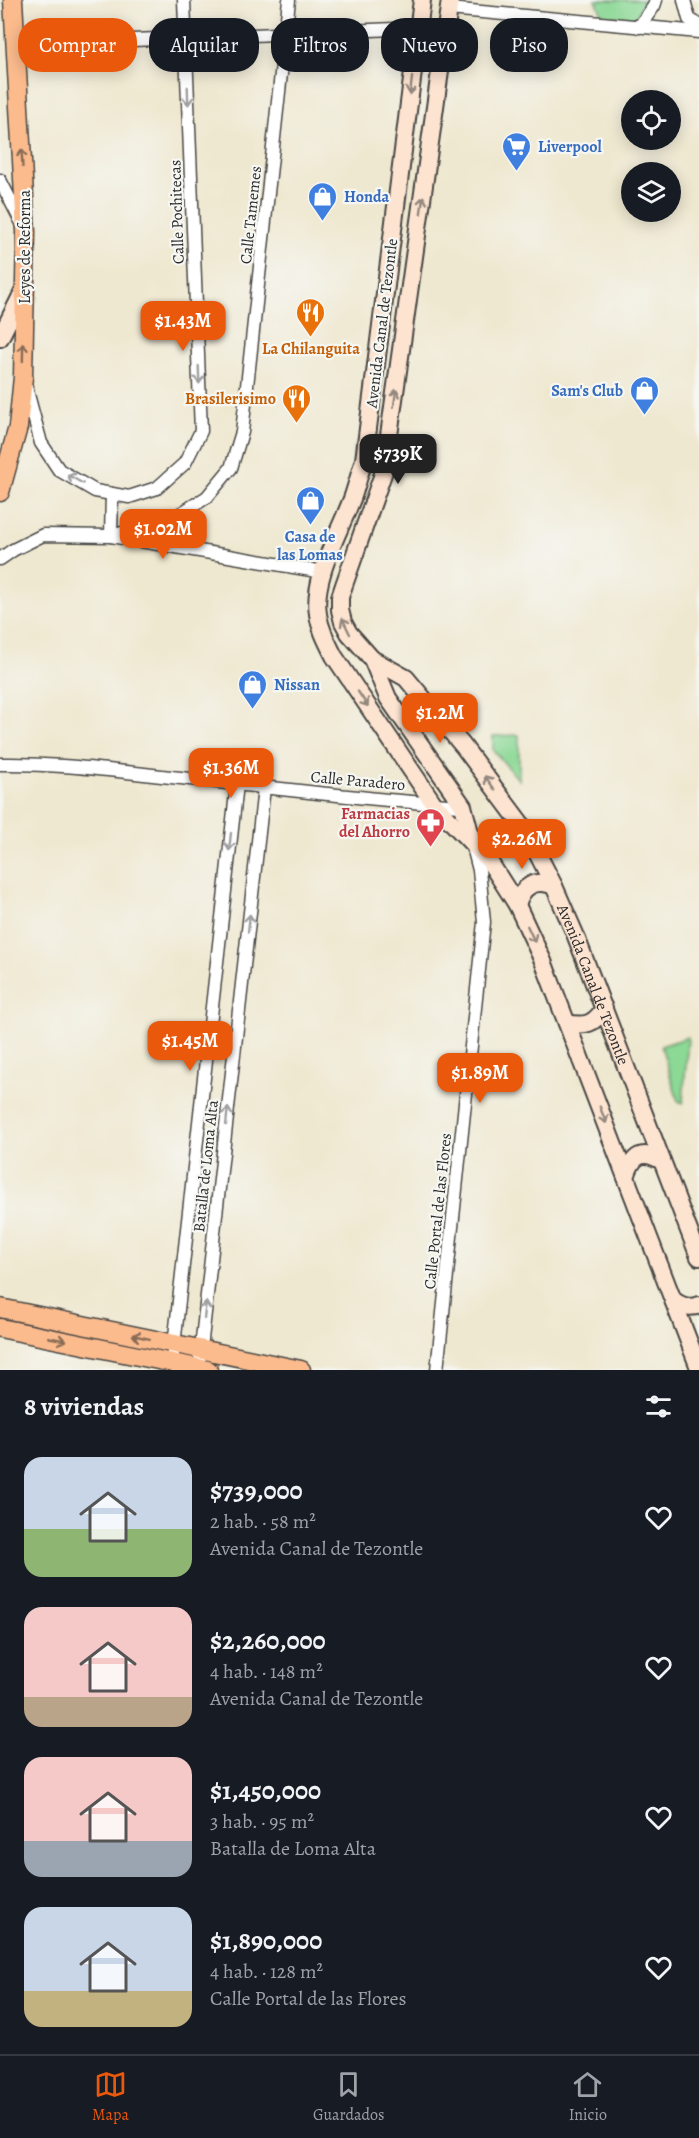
<!DOCTYPE html>
<html lang="es">
<head>
<meta charset="utf-8">
<style>
	body { margin:0; font-family:Alegreya,serif; background:#242831; color:#f1f3f6; height:100vh; display:flex; flex-direction:column; font-size:22px; white-space:nowrap }
	* { box-sizing:border-box; margin:0 }
	p { font-size:20px; color:#9ea1a6 }
	.icon { flex:none; width:33px; height:33px; fill:none; stroke:currentColor; stroke-width:2; stroke-linecap:round; stroke-linejoin:round }
	.map { position:relative; height:1370px; overflow:hidden }
	.details { display:flex; flex-direction:column; background:#171b24; flex:1 }
	.details>* { flex:none }
	.guide { position:absolute; left:18px; top:18px; width:663px; height:54px; display:flex; gap:12px }
	.buttons { position:absolute; left:621px; top:90px; display:grid; gap:12px }
	.buttons a { display:grid; place-items:center; width:60px; height:60px; border-radius:50%; background:#171b24; box-shadow:0 3px 15px #0003; font-size:30px }
	.price { position:absolute; translate:-50% -51px; padding:0 14px; border-radius:12px; background:#ea580c; color:#fff; font-size:20px; line-height:39px; filter:drop-shadow(0 2px 3px #0008) }
	.price::after { content:''; position:absolute; left:50%; top:36px; width:18px; height:14px; margin-left:-9px; background:inherit; clip-path:polygon(0 0,100% 0,50% 100%) }
	.price.current { background:#222; color:#fff }
	ul { padding:0; list-style:none }
	li { display:flex; align-items:center; gap:18px; height:150px; padding:0 24px }
	li span { display:grid; place-items:center; flex:none; width:168px; height:120px; border-radius:18px; color:#555 }
	li>.icon { margin-inline-start:auto }
	span .icon { width:72px; height:72px; fill:#fffc; stroke-width:1 }
	li b { font-size:26px }
	h2 { display:flex; justify-content:space-between; align-items:center; height:72px; padding:0 24px; font-size:26px }
	.pill { padding:0 21px; border-radius:24px; background:#171b24; box-shadow:0 3px 15px #0003; font-size:21px; line-height:54px }
	.pill.current { background:#ea580c; color:#fff }
	.tab-bar { display:flex; justify-content:space-around; align-items:center; height:84px; border-top:2px solid #363941; background:#171b24; font-size:16px; color:#9ea1a6 }
	.tab-bar a { display:grid; justify-items:center; gap:3px }
	.tab-bar .current { color:#ea580c }
	.map>svg:first-child { display:block }
	.green { fill:#8cd895; stroke:#5c8260; stroke-width:1.5 }
	.lines { fill:none; stroke-linecap:round; stroke-linejoin:round }
	.street-casing { stroke:#484744; stroke-width:15 }
	.secondary-casing { stroke:#484744; stroke-width:20 }
	.primary-casing { stroke:#484744; stroke-width:21 }
	.street { stroke:#fff; stroke-width:12 }
	.secondary { stroke:#fde4d1; stroke-width:16 }
	.primary { stroke:#fbbb8d; stroke-width:18 }
	.oneway { stroke:#94887e }
	.oneway2 { stroke:#a0a0a0 }
	.oneway3 { stroke:#896c57 }
	.labels { text-anchor:middle; stroke-width:4.5; stroke-linejoin:round; paint-order:stroke }
	.shop-label { font-size:16px; font-weight:bold; fill:#366cbe; stroke:#f6f6f2; text-anchor:start }
	.street-label { font-size:16px; fill:#2b2b2b; stroke:#f6f6f2 }
	.food-label { font-size:16px; font-weight:bold; fill:#c56008; stroke:#f6f6f2 }
	.health-label { font-size:16px; font-weight:bold; fill:#be3a42; stroke:#f6f6f2; text-anchor:end }
</style>
</head>
<body>
<div class="map">
<svg width="699" height="1370" viewBox="0 0 699 1370">
	<rect width="100%" height="100%" fill="#f6f6f2"/>
	<filter id="ink" filterUnits="userSpaceOnUse"><feTurbulence type="fractalNoise" baseFrequency=".0167" numOctaves="2"/><feDisplacementMap in="SourceGraphic" scale="12" xChannelSelector="R" yChannelSelector="G"/><feConvolveMatrix kernelMatrix="1 2 1 2 8 2 1 2 1" color-interpolation-filters="sRGB"/></filter>
	<filter id="wash" filterUnits="userSpaceOnUse"><feTurbulence type="fractalNoise" baseFrequency=".008" numOctaves="4" result="noise"/><feDisplacementMap in="SourceGraphic" scale="24" xChannelSelector="R" yChannelSelector="G"/><feGaussianBlur stdDeviation="1.35" result="paint"/><feColorMatrix in="noise" values="0 0 0 0 0 0 0 0 0 0 0 0 0 0 0 0 0 1.4 0 .05"/><feComposite in="paint" operator="in"/></filter>
	<g filter="url(#wash)">
		<rect width="100%" height="100%" fill="#efe8d0"/>
		<g class="green">
			<polygon points="596,0 644,0 635,19 603,16"/>
			<polygon points="519,735 519,780 493,750 493,736"/>
			<polygon points="688,1037 683,1103 678,1101 661,1046"/>
		</g>
	</g>
	<g filter="url(#ink)">
		<g class="lines">
			<defs>
				<g id="street">
					<polyline points="684,0 689,19 699,25"/>
					<polyline points="449,9 699,32"/>
					<polyline points="639,27 654,6 656,0"/>
					<polyline points="15,45 418,28"/>
					<polyline points="0,180 23,225"/>
					<polyline points="26,387 41,443 59,470 95,491 129,497 157,488 185,463 201,431 184,0"/>
					<polyline points="112,494 111,536 170,520 207,497 231,468 242,432 289,0"/>
					<polyline points="0,559 13,550 43,535 111,536 323,572"/>
					<path d="M0,764C61,763 121,772 181,778C275,788 369,800 463,806"/>
					<polyline points="200,1357 264,788"/>
					<polyline points="172,1363 237,784"/>
					<polyline points="437,1370 484,922 479,870 473,847"/>
				</g>
				<g id="secondary">
					<path d="M422,0L364,460C360,472 357,484 353,496C341,530 312,577 318,614C320,629 327,642 334,656L434,804L489,861L517,905L543,961L699,1368"/>
					<path id="s1" d="M450,0L384,471L344,585L340,597V610L343,622L349,633L372,659L406,678L463,746L525,829L554,886L575,934L699,1257"/>
					<polyline points="0,338 25,288"/>
					<polyline points="372,659 388,698 463,806 472,840"/>
					<path d="M517,905C522,886 535,878 554,886"/>
					<path d="M567,1023C585,1027 595,1024 604,1008"/>
					<path d="M626,1177C633,1155 642,1149 662,1161"/>
					<path d="M673,1300C682,1306 689,1309 699,1305"/>
				</g>
				<g id="primary">
					<polyline points="0,492 18,427 23,377 26,232 13,0"/>
					<polyline points="0,1308 301,1370"/>
					<polyline points="0,1328 208,1370"/>
				</g>
			</defs>
			<use href="#street" class="street-casing"/>
			<use href="#secondary" class="secondary-casing"/>
			<use href="#primary" class="primary-casing"/>
			<use href="#street" class="street"/>
			<use href="#secondary" class="secondary"/>
			<use href="#primary" class="primary"/>
		</g>
		<defs><path id="oneway-shaft" d="M-6 0H5M1.5-3L5.5 0L1.5 3" fill="none" stroke-width="1.6" stroke-linecap="round" stroke-linejoin="round" transform="scale(1.5)"/></defs>
		<g class="oneway">
			<use href="#oneway-shaft" transform="translate(411 86) rotate(97)"/>
			<use href="#oneway-shaft" transform="translate(422 205) rotate(-82)"/>
			<use href="#oneway-shaft" transform="translate(395 398) rotate(-82)"/>
			<use href="#oneway-shaft" transform="translate(346 626) rotate(-116)"/>
			<use href="#oneway-shaft" transform="translate(363 699) rotate(56)"/>
			<use href="#oneway-shaft" transform="translate(490 783) rotate(-127)"/>
			<use href="#oneway-shaft" transform="translate(531 934) rotate(65)"/>
			<use href="#oneway-shaft" transform="translate(603 1115) rotate(69)"/>
		</g>
		<g class="oneway2">
			<use href="#oneway-shaft" transform="translate(188 96) rotate(88)"/>
			<use href="#oneway-shaft" transform="translate(199 375) rotate(88)"/>
			<use href="#oneway-shaft" transform="translate(75 479) rotate(-150)"/>
			<use href="#oneway-shaft" transform="translate(230 842) rotate(96)"/>
			<use href="#oneway-shaft" transform="translate(249 923) rotate(-84)"/>
			<use href="#oneway-shaft" transform="translate(227 1116) rotate(-84)"/>
			<use href="#oneway-shaft" transform="translate(205 1310) rotate(-84)"/>
		</g>
		<g class="oneway3">
			<use href="#oneway-shaft" transform="translate(22 158) rotate(-93)"/>
			<use href="#oneway-shaft" transform="translate(23 352) rotate(-89)"/>
			<use href="#oneway-shaft" transform="translate(141 1337) rotate(-168)"/>
			<use href="#oneway-shaft" transform="translate(57 1339) rotate(11)"/>
		</g>
	</g>
	<defs>
		<symbol id="supermarket-pin" viewBox="-11 -11 22 30"><path d="M0 17L-7.5 6A9.5 9.5 0 1 1 7.5 6Z" fill="#3f7fe0" stroke="#f6f6f2"/><path d="M-6-5.5h2.5l.6 2H6L4.5 2H-2.5L-4.4-4H-6ZM-1.5 3.2a1.3 1.3 0 1 0 .1 0ZM3 3.2a1.3 1.3 0 1 0 .1 0Z" fill="#fff"/></symbol>
		<symbol id="shop-pin" viewBox="-11 -11 22 30"><path d="M0 17L-7.5 6A9.5 9.5 0 1 1 7.5 6Z" fill="#3f7fe0" stroke="#f6f6f2"/><path d="M-5-2.5h2.3a2.7 3.5 0 0 1 5.4 0H5L5.5 6h-11ZM-1.5-2.5h3a1.5 2.3 0 0 0-3 0Z" fill="#fff"/></symbol>
		<symbol id="restaurant-pin" viewBox="-11 -11 22 30"><path d="M0 17L-7.5 6A9.5 9.5 0 1 1 7.5 6Z" fill="#e8710a" stroke="#f6f6f2"/><path d="M-5-6h1v4h1v-4h1v4h1v-4h1v5L-1.5 .5V6h-2V.5L-5-1ZM5-6V6H3V1.5H1.5Q1.5-4 5-6Z" fill="#fff"/></symbol>
		<symbol id="pharmacy-pin" viewBox="-11 -11 22 30"><path d="M0 17L-7.5 6A9.5 9.5 0 1 1 7.5 6Z" fill="#e0444e" stroke="#f6f6f2"/><path d="M-2-6h4v4h4v4h-4v4h-4v-4h-4v-4h4Z" fill="#fff"/></symbol>
	</defs>
	<g fill-rule="evenodd">
		<use href="#supermarket-pin" x="500" y="130" width="33" height="45"/>
		<use href="#shop-pin" x="306" y="180" width="33" height="45"/>
		<use href="#restaurant-pin" x="294" y="296" width="33" height="45"/>
		<use href="#shop-pin" x="628" y="374" width="33" height="45"/>
		<use href="#restaurant-pin" x="280" y="382" width="33" height="45"/>
		<use href="#shop-pin" x="294" y="484" width="33" height="45"/>
		<use href="#shop-pin" x="236" y="668" width="33" height="45"/>
		<use href="#pharmacy-pin" x="414" y="806" width="33" height="45"/>
	</g>
	<g class="labels">
		<g class="shop-label">
			<text x="538" y="152">Liverpool</text>
			<text x="344" y="202">Honda</text>
			<text x="623" y="396" text-anchor="end">Sam's Club</text>
			<text x="310" y="542" text-anchor="middle">Casa de<tspan x="310" dy="18">las Lomas</tspan></text>
			<text x="274" y="690">Nissan</text>
		</g>
		<g class="street-label">
			<text transform="translate(176 212) rotate(-92)" y="6">Calle Pochitecas</text>
			<text transform="translate(250 215) rotate(-84)" y="6">Calle Tamemes</text>
			<text transform="translate(24 247) rotate(-90)" y="6">Leyes de Reforma</text>
			<text transform="translate(381 323) rotate(-83)" y="6">Avenida Canal de Tezontle</text>
			<text transform="translate(358 780) rotate(5)" y="6">Calle Paradero</text>
			<text dy="6" stroke="none"><textPath href="#s1" startOffset="1083">Avenida Canal de Tezontle</textPath></text>
			<text transform="translate(205 1166) rotate(-84)" y="6">Batalla de Loma Alta</text>
			<text transform="translate(437 1211) rotate(-84)" y="6">Calle Portal de las Flores</text>
		</g>
		<g class="food-label">
			<text x="311" y="354">La Chilanguita</text>
			<text x="276" y="404" text-anchor="end">Brasilerisimo</text>
		</g>
		<g class="health-label">
			<text x="410" y="819">Farmacias<tspan x="410" dy="18">del Ahorro</tspan></text>
		</g>
	</g>
</svg>
<div class="buttons">
<a><svg class="icon" aria-label="locate" viewBox="0 0 24 24"><circle cx="12" cy="12" r="6"/><path d="M12 2v4M12 18v4M2 12h4M18 12h4"/></svg></a>
<a><svg class="icon" aria-label="layers" viewBox="0 0 24 24"><path d="M12 4l9 5-9 5-9-5zM3 14l9 5 9-5"/></svg></a>
</div>
<b class="price" style="left:183px;top:352px">$1.43M</b>
<b class="price current" style="left:398px;top:485px">$739K</b>
<b class="price" style="left:163px;top:560px">$1.02M</b>
<b class="price" style="left:440px;top:744px">$1.2M</b>
<b class="price" style="left:231px;top:799px">$1.36M</b>
<b class="price" style="left:522px;top:870px">$2.26M</b>
<b class="price" style="left:190px;top:1072px">$1.45M</b>
<b class="price" style="left:480px;top:1104px">$1.89M</b>
<div class="guide">
<a class="pill current">Comprar</a>
<a class="pill">Alquilar</a>
<a class="pill">Filtros</a>
<a class="pill">Nuevo</a>
<a class="pill">Piso</a>
</div>
</div>
<section class="details">
<h2>8 viviendas<svg class="icon" aria-label="filters" viewBox="0 0 24 24"><path d="M4 7h16M4 17h16"/><circle cx="9" cy="7" r="2"/><circle cx="15" cy="17" r="2"/></svg></h2>
<ul>
<li><span style="background:linear-gradient(#c9d6e8 60%,#8fb573 0)"><svg class="icon" aria-label="home" viewBox="0 0 24 24"><path d="M3 11l9-7 9 7M6 9v11h12V9"/></svg></span><div><b>$739,000</b><p>2 hab. · 58 m²</p><p>Avenida Canal de Tezontle</p></div><svg class="icon" aria-label="heart" viewBox="0 0 24 24"><path d="M12 20l-8-8c-3-5 5-10 8-4 3-6 11-1 8 4z"/></svg></li>
<li><span style="background:linear-gradient(#f6c9c9 75%,#b9a48a 0)"><svg class="icon" aria-label="home" viewBox="0 0 24 24"><path d="M3 11l9-7 9 7M6 9v11h12V9"/></svg></span><div><b>$2,260,000</b><p>4 hab. · 148 m²</p><p>Avenida Canal de Tezontle</p></div><svg class="icon" aria-label="heart" viewBox="0 0 24 24"><path d="M12 20l-8-8c-3-5 5-10 8-4 3-6 11-1 8 4z"/></svg></li>
<li><span style="background:linear-gradient(#f6c9c9 70%,#9aa5b1 0)"><svg class="icon" aria-label="home" viewBox="0 0 24 24"><path d="M3 11l9-7 9 7M6 9v11h12V9"/></svg></span><div><b>$1,450,000</b><p>3 hab. · 95 m²</p><p>Batalla de Loma Alta</p></div><svg class="icon" aria-label="heart" viewBox="0 0 24 24"><path d="M12 20l-8-8c-3-5 5-10 8-4 3-6 11-1 8 4z"/></svg></li>
<li><span style="background:linear-gradient(#c9d6e8 70%,#c2b280 0)"><svg class="icon" aria-label="home" viewBox="0 0 24 24"><path d="M3 11l9-7 9 7M6 9v11h12V9"/></svg></span><div><b>$1,890,000</b><p>4 hab. · 128 m²</p><p>Calle Portal de las Flores</p></div><svg class="icon" aria-label="heart" viewBox="0 0 24 24"><path d="M12 20l-8-8c-3-5 5-10 8-4 3-6 11-1 8 4z"/></svg></li>
</ul>
</section>
<nav class="tab-bar">
<a class="current"><svg class="icon" aria-label="map" viewBox="0 0 24 24"><path d="M3 6l6-2 6 2 6-2v14l-6 2-6-2-6 2zM9 4v14M15 6v14"/></svg>Mapa</a>
<a><svg class="icon" aria-label="saved" viewBox="0 0 24 24"><path d="M7 4h10v16l-5-4-5 4z"/></svg>Guardados</a>
<a><svg class="icon" aria-label="home" viewBox="0 0 24 24"><path d="M3 11l9-7 9 7M6 9v11h12V9"/></svg>Inicio</a>
</nav>
</body>
</html>
